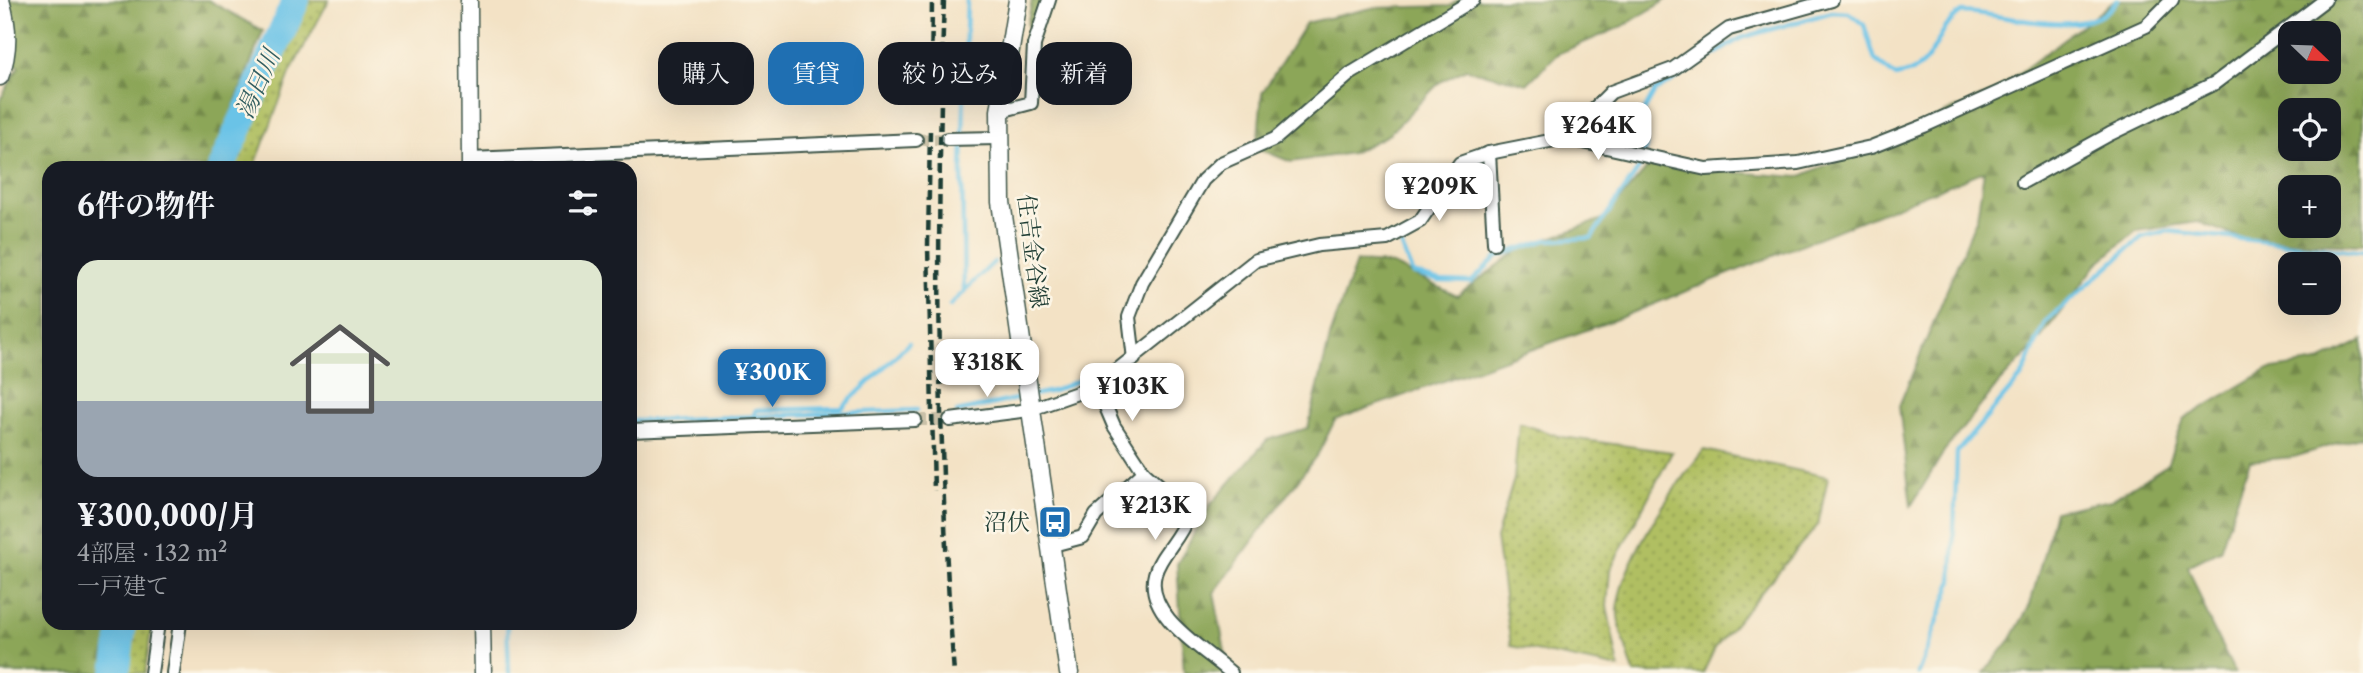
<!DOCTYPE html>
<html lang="ja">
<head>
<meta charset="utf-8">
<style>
	body { margin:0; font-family:"Libre Caslon Text","Noto Serif JP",serif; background:#242831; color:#f1f3f6; height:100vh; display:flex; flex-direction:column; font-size:26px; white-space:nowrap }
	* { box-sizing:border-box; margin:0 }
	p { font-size:23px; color:#9ea1a6 }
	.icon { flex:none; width:38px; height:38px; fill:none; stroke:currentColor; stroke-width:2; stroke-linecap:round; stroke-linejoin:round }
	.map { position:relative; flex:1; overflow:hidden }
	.panel { position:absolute; left:42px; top:161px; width:595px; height:469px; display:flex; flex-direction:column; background:#171b24; border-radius:21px; box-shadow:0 7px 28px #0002 }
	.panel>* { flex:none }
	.hud { position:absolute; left:658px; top:42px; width:665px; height:63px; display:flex; gap:14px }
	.needle { width:46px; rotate:113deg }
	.fabs { position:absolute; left:2278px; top:21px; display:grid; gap:14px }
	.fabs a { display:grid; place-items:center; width:63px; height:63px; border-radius:14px; background:#171b24; box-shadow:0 7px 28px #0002; font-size:35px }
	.price { position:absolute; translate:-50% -60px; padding:0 16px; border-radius:14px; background:#fff; color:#222; font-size:23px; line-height:46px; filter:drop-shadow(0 2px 4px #0008) }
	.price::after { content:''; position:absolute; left:50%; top:42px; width:21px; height:16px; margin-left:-10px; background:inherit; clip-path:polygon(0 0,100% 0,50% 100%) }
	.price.selected { background:#1f6fb2; color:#fff }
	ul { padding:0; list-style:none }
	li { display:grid; align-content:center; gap:14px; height:371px; padding:0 35px }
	li span { display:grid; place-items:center; height:217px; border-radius:21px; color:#555 }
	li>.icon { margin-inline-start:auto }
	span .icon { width:126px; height:126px; fill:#fffc; stroke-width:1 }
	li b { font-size:30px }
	h2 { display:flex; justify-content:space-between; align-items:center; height:84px; padding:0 35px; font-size:30px }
	.chip { padding:0 24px; border-radius:21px; background:#171b24; box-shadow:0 7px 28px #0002; font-size:24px; line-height:63px }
	.chip.selected { background:#1f6fb2; color:#fff }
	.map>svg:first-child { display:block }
	.green { fill:url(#green-dots); stroke:#687e4b; stroke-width:2 }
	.forest { fill:url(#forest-firs); stroke:#567246; stroke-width:2; fill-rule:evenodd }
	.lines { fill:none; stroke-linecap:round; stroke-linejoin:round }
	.stream { stroke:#6ac3e7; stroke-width:4.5 }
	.river { stroke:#6ac3e7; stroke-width:28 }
	.minor-tunnel { stroke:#c9c1a8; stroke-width:12; stroke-dasharray:12 6; stroke-linecap:butt }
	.minor-casing { stroke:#3f564a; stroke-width:16 }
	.tertiary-casing { stroke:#3f564a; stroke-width:19 }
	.secondary-casing { stroke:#3f564a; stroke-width:21 }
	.minor { stroke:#fff; stroke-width:12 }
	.tertiary { stroke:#fff; stroke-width:16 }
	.secondary { stroke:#fff; stroke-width:18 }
	.rail { stroke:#1f3d34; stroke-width:4.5; stroke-dasharray:10 5; stroke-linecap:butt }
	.labels { text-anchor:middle; stroke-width:5; stroke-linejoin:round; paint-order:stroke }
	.street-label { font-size:23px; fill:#1f3d34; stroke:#fcf5e5 }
	.poi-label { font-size:23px; fill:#1f3d34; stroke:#fcf5e5; text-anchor:end }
	.water-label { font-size:24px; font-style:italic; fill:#325e61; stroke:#fcf5e5 }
</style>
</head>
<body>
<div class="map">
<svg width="2363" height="673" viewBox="0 0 2363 673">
	<defs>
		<pattern id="green-dots" width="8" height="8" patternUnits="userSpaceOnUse" patternTransform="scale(1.75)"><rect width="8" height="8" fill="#b0bf62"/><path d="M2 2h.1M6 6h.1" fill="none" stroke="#8f9c52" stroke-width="1.8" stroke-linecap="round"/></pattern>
		<pattern id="forest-firs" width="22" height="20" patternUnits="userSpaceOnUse" patternTransform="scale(1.75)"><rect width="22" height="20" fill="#8ca658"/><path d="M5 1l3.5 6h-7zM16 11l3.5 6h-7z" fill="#72884a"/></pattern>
	</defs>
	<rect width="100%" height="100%" fill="#fcf5e5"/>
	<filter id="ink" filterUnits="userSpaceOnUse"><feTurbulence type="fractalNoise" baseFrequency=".0143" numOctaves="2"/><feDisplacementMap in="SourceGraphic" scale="14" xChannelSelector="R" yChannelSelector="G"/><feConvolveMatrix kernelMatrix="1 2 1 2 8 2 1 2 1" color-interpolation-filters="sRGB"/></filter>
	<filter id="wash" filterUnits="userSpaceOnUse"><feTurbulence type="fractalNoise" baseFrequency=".00686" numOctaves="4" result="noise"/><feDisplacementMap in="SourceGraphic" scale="28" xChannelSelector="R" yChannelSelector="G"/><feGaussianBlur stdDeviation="1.57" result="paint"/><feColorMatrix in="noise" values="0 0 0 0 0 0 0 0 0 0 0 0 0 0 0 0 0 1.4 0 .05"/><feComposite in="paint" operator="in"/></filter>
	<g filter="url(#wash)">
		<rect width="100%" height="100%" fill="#f3e2c5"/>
		<g class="green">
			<polygon points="283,0 329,0 291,71 254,168 213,168"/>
			<polygon points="1519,423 1562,437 1672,452 1610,570 1607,606 1619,668 1511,646 1496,538 1514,479"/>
			<path d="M1704,450L1828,477L1818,525L1716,646L1703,673H1634C1629,655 1620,634 1618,616C1613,572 1677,483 1704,450Z"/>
			<polygon points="112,623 152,623 145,673 105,673"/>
		</g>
		<g class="forest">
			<polygon points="0,0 208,0 263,31 210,168 49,168 49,623 112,623 105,673 0,673 0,100 19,66 0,55"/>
			<polygon points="1032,0 1044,0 1033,30 1027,25"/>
			<polygon points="1458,0 1666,0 1623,26 1557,54 1527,84 1466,69 1440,82 1388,135 1352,153 1291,162 1257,148 1262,93 1306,23 1372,8 1450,6"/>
			<path d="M2116,0H2363V245L2246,240L2198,222L2136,231L2097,264L2036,344L1998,384L1945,450L1911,506L1899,406L1977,217L1984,171L1617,319L1335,420L1319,452L1214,593L1229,673H1184L1177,564L1210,505L1267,440L1308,428L1331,333L1356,262L1391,264L1457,296L1520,249L1603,219L1649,166L1799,177L1994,92ZM2291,33H2329V72H2291ZM2291,110H2329V149H2291ZM2291,187H2329V226H2291Z"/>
			<polygon points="2363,340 2363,436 2294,457 2250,461 2220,550 2188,566 2212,627 2235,673 1984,673 2011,639 2030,605 2055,511 2111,500 2167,465 2184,419 2267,370 2318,362"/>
		</g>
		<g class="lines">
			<g class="stream">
				<path d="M1401,244L1412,273L1440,281L1471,282L1498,256L1546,240L1591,238L1638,170L1646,146L1644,111L1655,91L1741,38L1832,12L1849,13L1864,25L1875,60L1895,76C1940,70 1929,34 1962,12C2004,13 2091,44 2117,0"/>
				<polyline points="964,291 994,262"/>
				<polyline points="950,305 964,292 962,169 967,0"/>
				<polyline points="1033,395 1053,391 1113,366"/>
				<polyline points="957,412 1025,397"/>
				<polyline points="753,417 756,410 842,408 909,343"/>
				<polyline points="630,421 917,410"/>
				<polyline points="507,623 509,673"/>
				<polyline points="1918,673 1952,582 1957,452 2022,376 2045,322 2142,237 2167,231 2363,252"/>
			</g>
			<g class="river">
				<polyline points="221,168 296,0"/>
				<polyline points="116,673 123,623"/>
			</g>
		</g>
	</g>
	<g filter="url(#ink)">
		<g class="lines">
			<g class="minor-tunnel">
				<polyline points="916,140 947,139"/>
				<polyline points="915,420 950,420"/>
			</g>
			<defs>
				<g id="minor">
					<polyline points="1000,111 1031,103 1034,45 1049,0"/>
					<polyline points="1565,138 1706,169 1798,163 1871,147 1924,126 2146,26 2172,0"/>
					<polyline points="947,139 998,138"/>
					<polyline points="1489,153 1494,243"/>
					<polyline points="470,159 916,140"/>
					<polyline points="2023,182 2110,134 2215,83 2325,0"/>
					<polyline points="1134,359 1129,317 1142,283 1203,180 1221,163 1275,139 1350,74 1473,0"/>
					<polyline points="1097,386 1114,426 1144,472"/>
					<polyline points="950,420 1029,410 1097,386 1256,260 1319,245 1387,239 1420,221 1460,163 1489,153 1565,138 1611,92 1673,69 1729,29 1832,0"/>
					<polyline points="630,431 915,420"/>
					<path d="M1049,546L1083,537L1096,515L1144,472L1177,501L1187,517C1181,538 1160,554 1155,574C1144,616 1205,649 1231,673"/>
					<polyline points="151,673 158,623"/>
					<polyline points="173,673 180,623"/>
				</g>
				<g id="tertiary">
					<polyline points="469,0 470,168"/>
					<path d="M0,77C10,51 9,27 1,0"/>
					<polyline points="482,623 483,673"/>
				</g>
				<polyline id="secondary" points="1018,0 1000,111 1001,202 1069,673"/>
			</defs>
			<use href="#minor" class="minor-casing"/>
			<use href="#tertiary" class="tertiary-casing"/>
			<use href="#secondary" class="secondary-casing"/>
			<use href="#minor" class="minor"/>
			<use href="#tertiary" class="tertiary"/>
			<use href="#secondary" class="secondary"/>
			<g class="rail">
				<path d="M944,0C936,224 937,450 954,673"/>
				<polyline points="931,89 932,0"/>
				<polyline points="930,131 928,246 934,491"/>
			</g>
		</g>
	</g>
	<defs>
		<symbol id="bus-square" viewBox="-11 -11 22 22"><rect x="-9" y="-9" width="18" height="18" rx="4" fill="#1f6fb2" stroke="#fcf5e5"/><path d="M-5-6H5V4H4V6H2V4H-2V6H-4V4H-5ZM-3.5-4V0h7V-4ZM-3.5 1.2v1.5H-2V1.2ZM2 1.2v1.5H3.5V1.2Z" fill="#fff"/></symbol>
	</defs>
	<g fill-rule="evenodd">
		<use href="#bus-square" x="1036" y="503" width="38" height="38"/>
	</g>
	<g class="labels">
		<g class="street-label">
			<text transform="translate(1033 251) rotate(83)" y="8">住吉金谷線</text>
		</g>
		<g class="poi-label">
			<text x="1030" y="530">沼伏</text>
		</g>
		<g class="water-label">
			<text transform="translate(258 84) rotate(-66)" y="8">湯日川</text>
		</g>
	</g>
</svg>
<div class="fabs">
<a><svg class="needle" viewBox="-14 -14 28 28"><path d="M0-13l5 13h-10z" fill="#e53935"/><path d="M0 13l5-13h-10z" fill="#9ea1a6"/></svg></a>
<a><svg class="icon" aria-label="locate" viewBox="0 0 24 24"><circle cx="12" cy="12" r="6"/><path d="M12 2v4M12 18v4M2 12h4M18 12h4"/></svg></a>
<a>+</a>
<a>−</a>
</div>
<b class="price" style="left:1598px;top:162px">¥264K</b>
<b class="price" style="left:1439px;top:223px">¥209K</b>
<b class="price" style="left:987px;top:399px">¥318K</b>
<b class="price selected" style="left:772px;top:409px">¥300K</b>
<b class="price" style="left:1132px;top:423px">¥103K</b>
<b class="price" style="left:1155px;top:542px">¥213K</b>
<div class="hud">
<a class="chip">購入</a>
<a class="chip selected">賃貸</a>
<a class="chip">絞り込み</a>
<a class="chip">新着</a>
</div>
<section class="panel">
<h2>6件の物件<svg class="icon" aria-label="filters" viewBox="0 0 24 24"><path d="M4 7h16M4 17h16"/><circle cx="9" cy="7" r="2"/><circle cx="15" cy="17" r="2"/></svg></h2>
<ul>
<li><span style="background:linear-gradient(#dfe7d0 65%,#9aa5b1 0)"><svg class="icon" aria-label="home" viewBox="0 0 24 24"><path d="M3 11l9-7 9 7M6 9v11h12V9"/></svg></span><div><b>¥300,000/月</b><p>4部屋 · 132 m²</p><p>一戸建て</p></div></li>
</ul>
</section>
</div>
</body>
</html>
